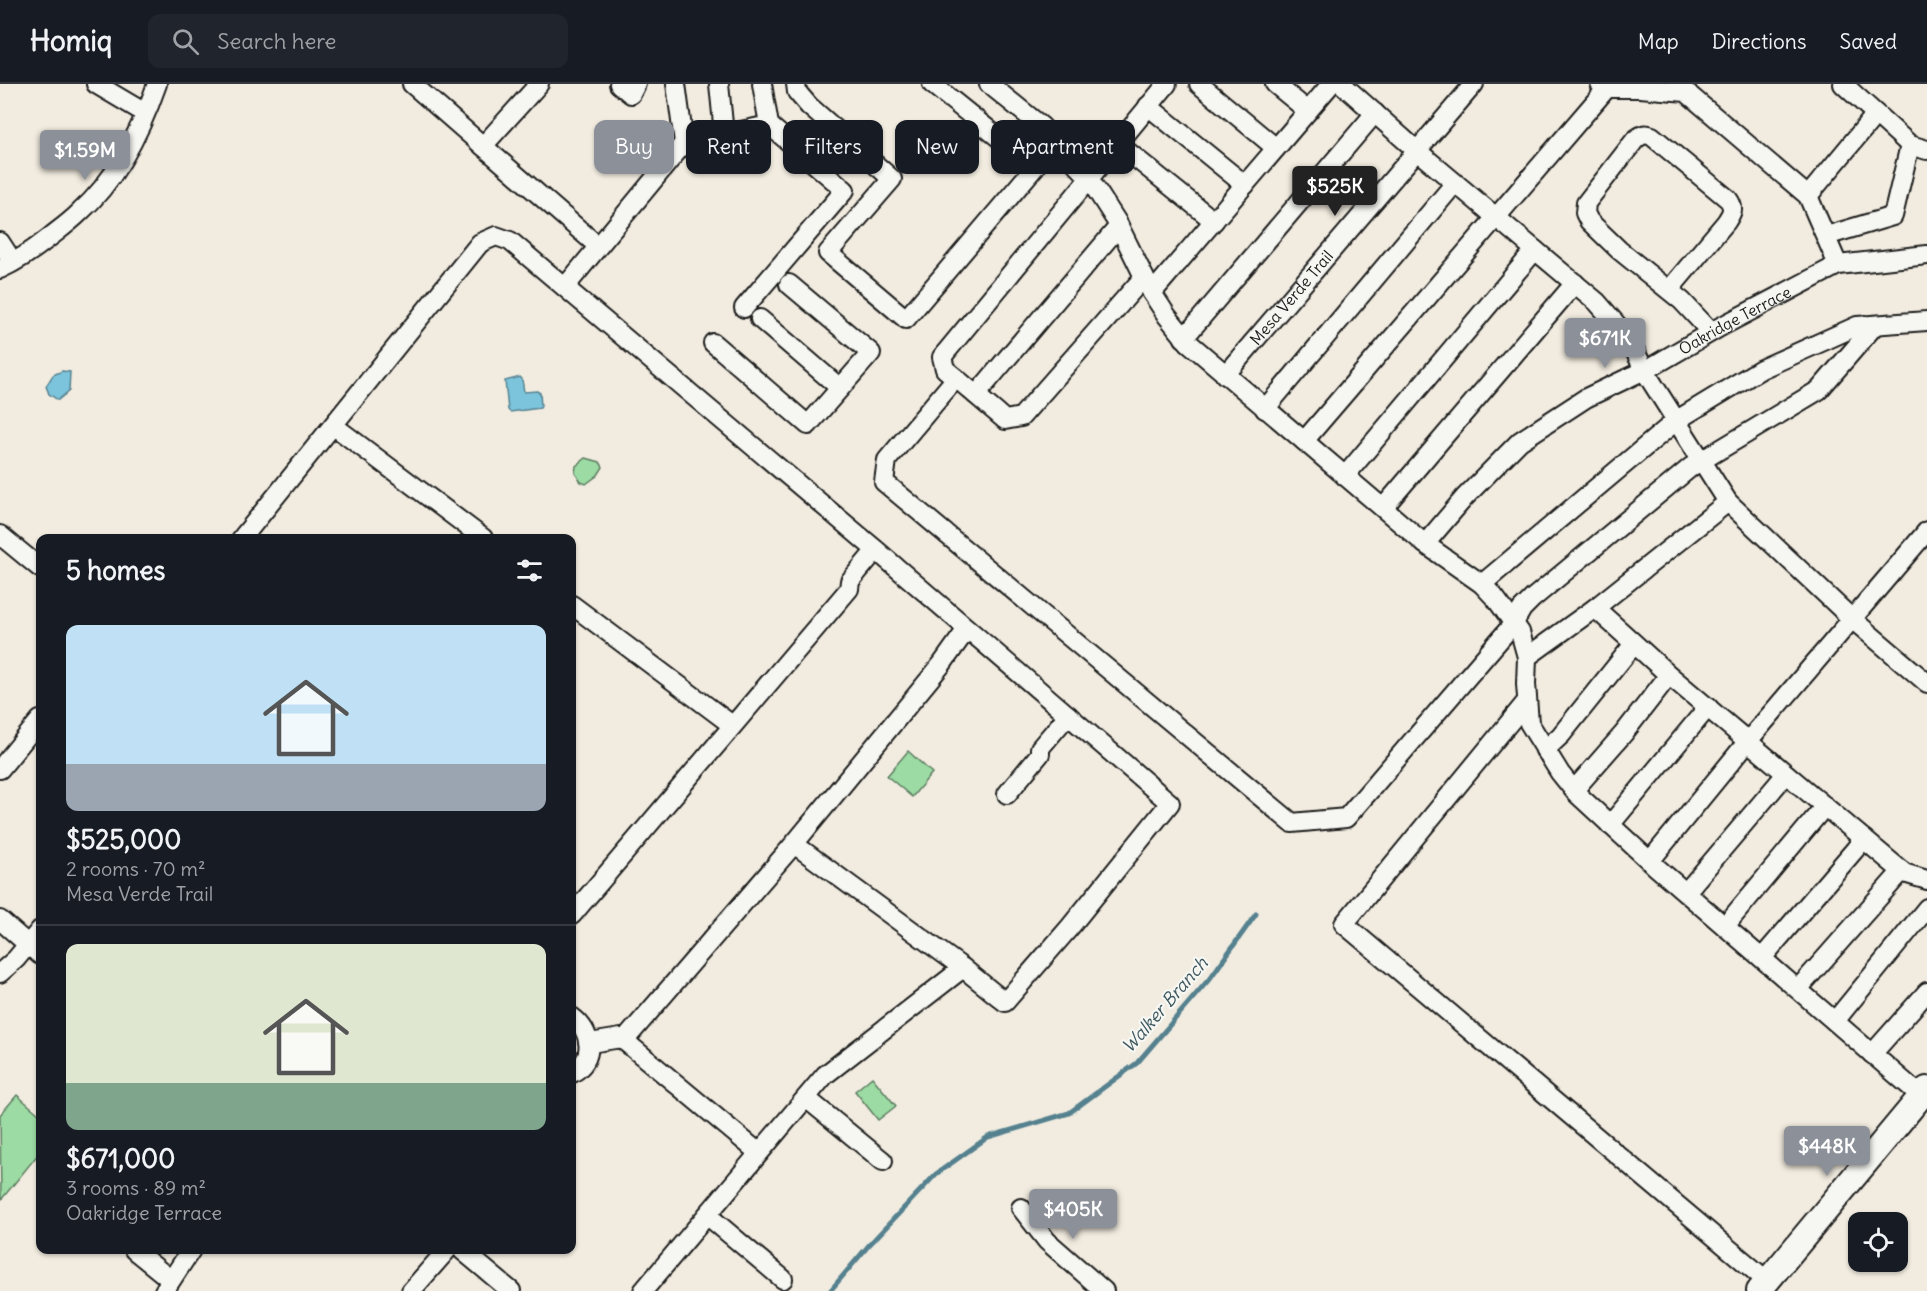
<!DOCTYPE html>
<html lang="en">
<head>
<meta charset="utf-8">
<style>
	body { margin:0; font-family:Delius,sans-serif; background:#20242c; color:#f1f3f6; height:100vh; display:flex; flex-direction:column; font-size:22px; white-space:nowrap }
	* { box-sizing:border-box; margin:0 }
	p { font-size:20px; color:#9ea1a6 }
	.icon { flex:none; width:33px; height:33px; fill:none; stroke:currentColor; stroke-width:2; stroke-linecap:round; stroke-linejoin:round }
	.map { position:relative; flex:1; overflow:hidden }
	.panel { position:absolute; left:36px; top:450px; width:540px; height:720px; display:flex; flex-direction:column; background:#171b24; border-radius:12px; box-shadow:0 2px 4px #0004 }
	.panel>* { flex:none }
	.banner { position:absolute; left:594px; top:36px; width:570px; height:54px; display:flex; gap:12px }
	.controls { position:absolute; left:1848px; top:1128px; display:grid; gap:12px }
	.controls a { display:grid; place-items:center; width:60px; height:60px; border-radius:12px; background:#171b24; box-shadow:0 2px 4px #0004; font-size:30px }
	.price { position:absolute; translate:-50% -51px; padding:0 14px; border-radius:6px; background:#8c9099; color:#fff; font-size:20px; line-height:39px; filter:drop-shadow(0 2px 3px #0008) }
	.price::after { content:''; position:absolute; left:50%; top:36px; width:18px; height:14px; margin-left:-9px; background:inherit; clip-path:polygon(0 0,100% 0,50% 100%) }
	.price.on { background:#222; color:#fff }
	ul { padding:0; list-style:none }
	li { display:grid; align-content:center; gap:12px; height:318px; padding:0 30px }
	li+li { border-top:2px solid #363941 }
	li span { display:grid; place-items:center; height:186px; border-radius:12px; color:#555 }
	li>.icon { margin-inline-start:auto }
	span .icon { width:108px; height:108px; fill:#fffc; stroke-width:1 }
	li b { font-size:26px }
	h2 { display:flex; justify-content:space-between; align-items:center; height:72px; padding:0 30px; font-size:26px }
	.pill { padding:0 21px; border-radius:12px; background:#171b24; box-shadow:0 2px 4px #0004; font-size:21px; line-height:54px }
	.pill.on { background:#8c9099; color:#fff }
	header { display:flex; align-items:center; gap:36px; box-sizing:border-box; height:84px; padding:0 30px; background:#171b24; border-bottom:2px solid #363941 }
	header strong { font-size:28px }
	nav { display:flex; gap:33px; margin-inline-start:auto; font-size:21px }
	.search { width:420px; height:54px; background:#20242c; display:flex; align-items:center; gap:15px; box-sizing:border-box; padding:0 21px; border-radius:12px; color:#9ea1a6; font-size:22px }
	.map>svg:first-child { display:block }
	.green { fill:#9cdba4; stroke:#5c7c60; stroke-width:1.5 }
	.water { fill:#7bc4dc; stroke:#55818f; stroke-width:1.5 }
	.lines { fill:none; stroke-linecap:round; stroke-linejoin:round }
	.stream { stroke:#55818f; stroke-width:5 }
	.minor-casing { stroke:#1c1c1c; stroke-width:22 }
	.major-casing { stroke:#1c1c1c; stroke-width:28 }
	.minor { stroke:#f6f6f2; stroke-width:18 }
	.major { stroke:#f6f6f2; stroke-width:24 }
	.labels { text-anchor:middle; stroke-width:4.5; stroke-linejoin:round; paint-order:stroke }
	.street-label { font-size:16px; fill:#1c1c1c; stroke:#f6f6f2 }
	.water-label { font-size:18px; font-style:italic; fill:#3d575f; stroke:#f6f6f2 }
</style>
</head>
<body>
<header>
<strong>Homiq</strong>
<div class="search"><svg class="icon" aria-label="search" viewBox="0 0 24 24"><circle cx="10" cy="10" r="6"/><path d="M15 15l6 6"/></svg>Search here</div>
<nav><a>Map</a><a>Directions</a><a>Saved</a></nav>
</header>
<div class="map">
<svg width="1927" height="1207" viewBox="0 0 1927 1207">
	<rect width="100%" height="100%" fill="#f2ece0"/>
	<filter id="ink" filterUnits="userSpaceOnUse"><feTurbulence type="fractalNoise" baseFrequency=".0167" numOctaves="2"/><feDisplacementMap in="SourceGraphic" scale="12" xChannelSelector="R" yChannelSelector="G"/><feConvolveMatrix kernelMatrix="1 2 1 2 8 2 1 2 1" color-interpolation-filters="sRGB"/></filter>
	<g filter="url(#ink)">
		<g class="green">
			<polygon points="586,374 600,378 603,383 598,391 586,400 581,398 575,389 576,382"/>
			<polygon points="908,667 932,689 912,713 887,692"/>
			<polygon points="872,993 896,1022 878,1036 855,1007"/>
			<polygon points="17,1011 40,1031 40,1068 1,1116 0,1031"/>
		</g>
		<g class="water">
			<polygon points="62,287 70,288 69,307 58,316 49,310 46,302 53,291"/>
			<polygon points="520,293 522,295 524,308 537,307 540,309 541,322 540,324 510,328 508,326 505,297"/>
		</g>
		<g class="lines">
			<polyline class="stream" points="830,1207 869,1161 936,1090 988,1053 1069,1029 1137,979 1211,893 1256,830"/>
			<defs>
				<g id="minor">
					<polyline points="96,0 145,29"/>
					<polyline points="412,0 483,62 539,0"/>
					<polyline points="619,0 631,10 636,0"/>
					<polyline points="676,0 684,59"/>
					<polyline points="719,0 724,50"/>
					<polyline points="796,0 797,8 809,22 892,95 828,169 906,235 1035,83 932,0"/>
					<polyline points="989,0 1041,42 1086,90 1117,138 1152,209 1167,232 1189,259 1425,460 1482,500 1496,515 1520,548 1527,573 1526,600 1529,639 1560,689 1576,709 1655,782 1921,1012"/>
					<polyline points="1199,0 1276,64"/>
					<polyline points="1342,0 1416,66 1597,218 1630,256 1644,286 1728,418 1852,535 1748,657 1650,777"/>
					<polyline points="1600,0 1607,4 1640,4 1686,8 1808,112 1838,181"/>
					<polyline points="1843,0 1910,61 1927,66"/>
					<polyline points="1148,22 1245,101"/>
					<polyline points="1308,27 1331,0"/>
					<polyline points="1117,59 1214,137"/>
					<polyline points="483,62 598,162"/>
					<polyline points="1808,112 1876,30"/>
					<polyline points="1826,152 1893,132 1910,61"/>
					<polyline points="0,158 13,178"/>
					<path d="M0,185C18,177 35,165 50,153C60,145 70,138 79,129C116,96 141,46 157,0"/>
					<polyline points="1144,193 1021,333 1005,336 956,294 887,376 884,398 1292,739 1346,734 1514,539 1522,525 1533,514 1691,383 1819,306 1875,241"/>
					<polyline points="565,203 684,59 769,41 762,0"/>
					<path d="M1669,206L1726,138C1732,129 1735,124 1728,115L1652,52C1644,49 1641,51 1635,56L1586,119L1585,129L1589,137L1619,166L1682,217L1711,248"/>
					<polyline points="1152,209 1308,27 1275,0"/>
					<polyline points="744,224 845,106 769,41"/>
					<polyline points="760,235 840,304"/>
					<polyline points="1184,254 1375,29"/>
					<polyline points="713,259 808,341 871,269 789,200"/>
					<path id="s1" d="M1225,291L1474,0"/>
					<polyline points="956,294 945,285 942,273 1167,0"/>
					<polyline points="976,311 1119,142"/>
					<polyline points="1265,325 1455,99"/>
					<polyline points="334,342 483,454"/>
					<polyline points="1304,357 1607,4"/>
					<polyline points="1345,392 1535,166"/>
					<polyline points="1383,424 1575,199"/>
					<polyline points="1927,447 1852,535 1927,599"/>
					<polyline points="0,451 40,484"/>
					<polyline points="242,454 480,159 496,152 510,157 876,466 1170,719 1070,843 1005,918 963,884 794,760"/>
					<path id="s2" d="M1425,460L1465,413L1520,357L1586,314L1653,282L1720,243L1838,181L1927,171"/>
					<polyline points="1482,500 1677,336 1761,285 1857,242 1927,237"/>
					<polyline points="572,521 732,641"/>
					<polyline points="1595,524 1728,418"/>
					<polyline points="1527,573 1595,524 1669,591 1904,789 1927,796"/>
					<polyline points="1527,617 1344,840 1767,1197"/>
					<polyline points="1545,666 1561,651 1634,560"/>
					<polyline points="0,685 40,636"/>
					<polyline points="1574,706 1624,649 1669,591"/>
					<polyline points="1007,710 1040,670 1040,664 1068,631"/>
					<polyline points="1610,741 1708,623"/>
					<polyline points="1686,808 1786,690"/>
					<polyline points="572,831 849,505 850,497 876,466"/>
					<polyline points="0,836 40,871"/>
					<polyline points="1725,842 1825,722"/>
					<polyline points="1762,874 1864,755"/>
					<polyline points="0,889 16,875 40,846"/>
					<polyline points="1798,905 1902,787"/>
					<path d="M572,933C592,947 596,976 572,989"/>
					<polyline points="1835,937 1927,824"/>
					<polyline points="624,957 794,760 942,580 967,545"/>
					<polyline points="590,959 621,954 759,1069"/>
					<polyline points="1872,970 1927,908"/>
					<polyline points="806,1014 883,1077"/>
					<polyline points="1021,1124 1047,1157 1104,1207"/>
					<polyline points="707,1131 783,1195"/>
					<polyline points="134,1166 171,1196"/>
					<polyline points="462,1166 511,1207"/>
					<polyline points="164,1207 191,1166"/>
					<polyline points="411,1207 447,1166"/>
					<polyline points="643,1207 825,991 963,884"/>
				</g>
				<polyline id="major" points="1759,1207 1927,1005"/>
			</defs>
			<use href="#minor" class="minor-casing"/>
			<use href="#major" class="major-casing"/>
			<use href="#minor" class="minor"/>
			<use href="#major" class="major"/>
		</g>
	</g>
	<g class="labels">
		<g class="street-label">
			<text dy="6" stroke="none"><textPath href="#s1" startOffset="102">Mesa Verde Trail</textPath></text>
			<text dy="6" stroke="none"><textPath href="#s2" startOffset="387">Oakridge Terrace</textPath></text>
		</g>
		<g class="water-label">
			<text transform="translate(1165 921) rotate(-49)" y="6">Walker Branch</text>
		</g>
	</g>
</svg>
<div class="controls">
<a><svg class="icon" aria-label="locate" viewBox="0 0 24 24"><circle cx="12" cy="12" r="6"/><path d="M12 2v4M12 18v4M2 12h4M18 12h4"/></svg></a>
</div>
<b class="price" style="left:85px;top:97px">$1.59M</b>
<b class="price on" style="left:1335px;top:133px">$525K</b>
<b class="price" style="left:1605px;top:285px">$671K</b>
<b class="price" style="left:1827px;top:1093px">$448K</b>
<b class="price" style="left:1073px;top:1156px">$405K</b>
<div class="banner">
<a class="pill on">Buy</a>
<a class="pill">Rent</a>
<a class="pill">Filters</a>
<a class="pill">New</a>
<a class="pill">Apartment</a>
</div>
<section class="panel">
<h2>5 homes<svg class="icon" aria-label="filters" viewBox="0 0 24 24"><path d="M4 7h16M4 17h16"/><circle cx="9" cy="7" r="2"/><circle cx="15" cy="17" r="2"/></svg></h2>
<ul>
<li><span style="background:linear-gradient(#bfe0f5 75%,#9aa5b1 0)"><svg class="icon" aria-label="home" viewBox="0 0 24 24"><path d="M3 11l9-7 9 7M6 9v11h12V9"/></svg></span><div><b>$525,000</b><p>2 rooms · 70 m²</p><p>Mesa Verde Trail</p></div></li>
<li><span style="background:linear-gradient(#dfe7d0 75%,#7fa58c 0)"><svg class="icon" aria-label="home" viewBox="0 0 24 24"><path d="M3 11l9-7 9 7M6 9v11h12V9"/></svg></span><div><b>$671,000</b><p>3 rooms · 89 m²</p><p>Oakridge Terrace</p></div></li>
</ul>
</section>
</div>
</body>
</html>
